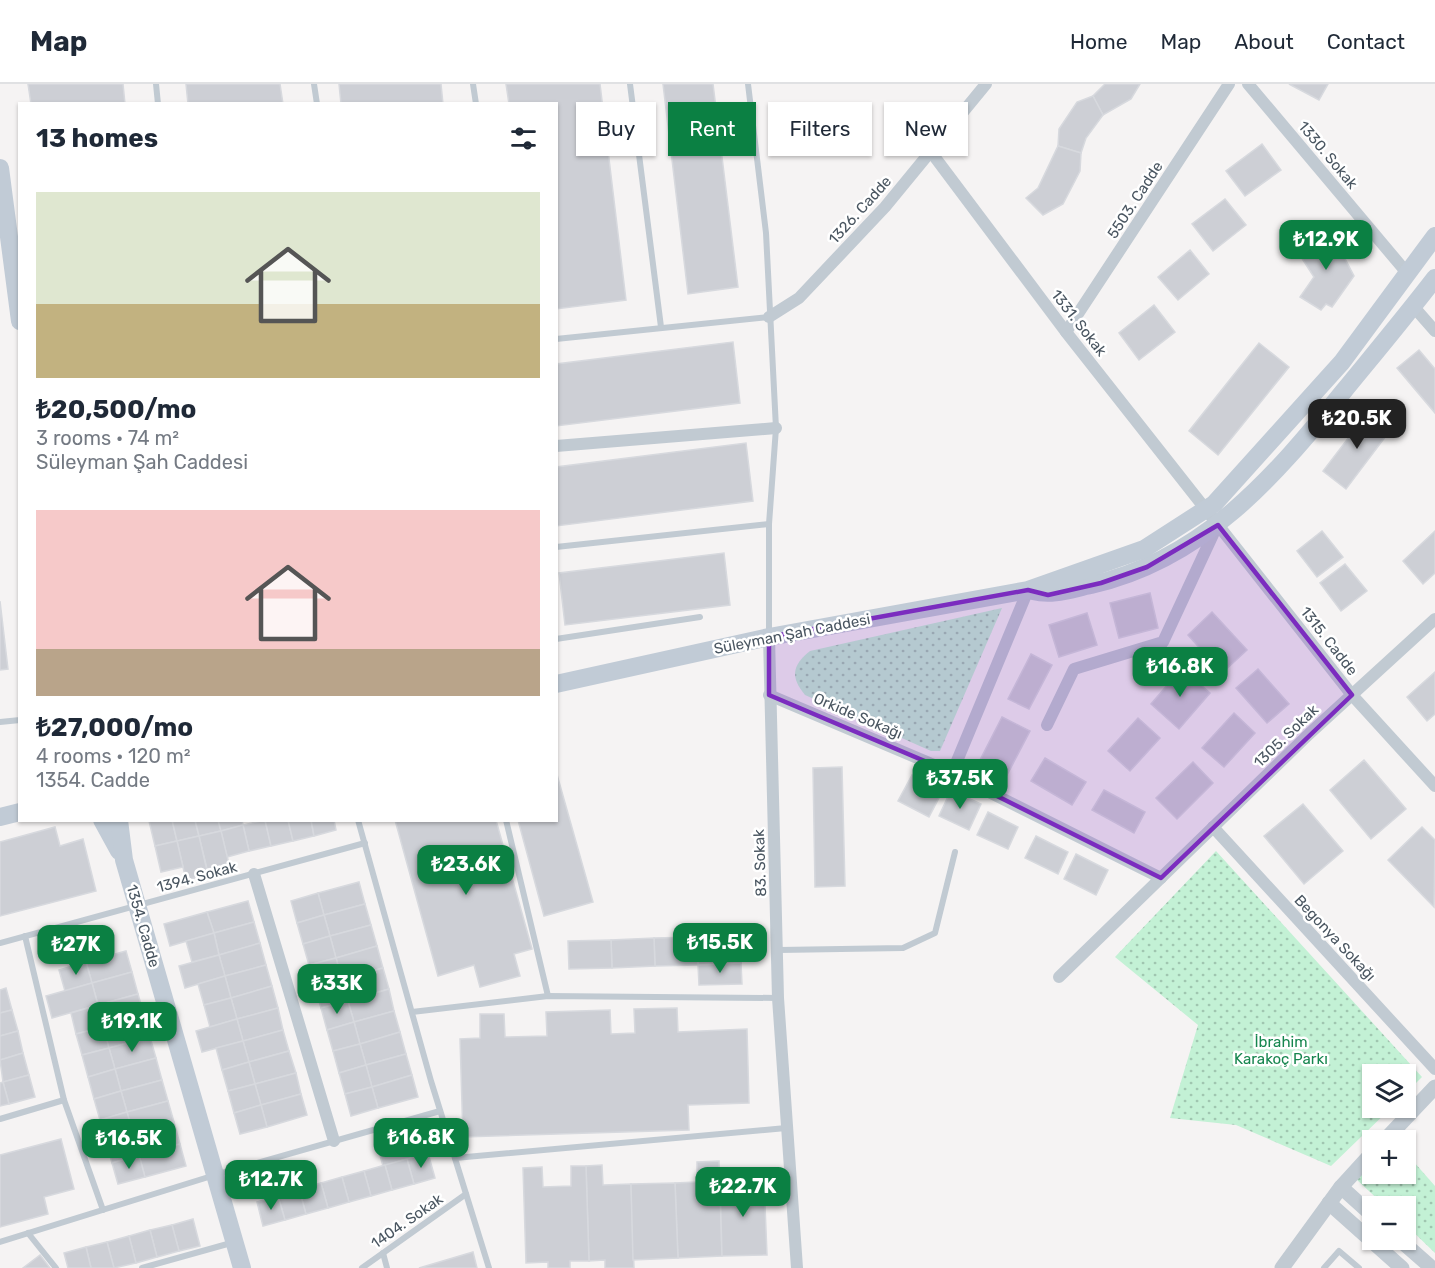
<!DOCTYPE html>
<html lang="en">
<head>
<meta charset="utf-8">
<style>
	body { margin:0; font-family:Rubik,sans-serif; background:#f2f2f3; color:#1f2937; height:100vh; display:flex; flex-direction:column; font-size:22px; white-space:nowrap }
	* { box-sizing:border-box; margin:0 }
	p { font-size:20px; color:#747a83 }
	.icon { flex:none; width:33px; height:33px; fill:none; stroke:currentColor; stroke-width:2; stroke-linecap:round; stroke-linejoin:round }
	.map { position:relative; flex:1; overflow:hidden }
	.sheet { position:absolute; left:18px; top:18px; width:540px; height:720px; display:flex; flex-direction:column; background:#fff; border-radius:0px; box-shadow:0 2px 4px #0004 }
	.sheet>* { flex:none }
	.guide { position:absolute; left:576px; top:18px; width:570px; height:54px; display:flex; gap:12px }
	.controls { position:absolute; left:1362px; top:980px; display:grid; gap:12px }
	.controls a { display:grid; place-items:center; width:54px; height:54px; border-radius:0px; background:#fff; box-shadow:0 2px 4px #0004; font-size:30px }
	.price { position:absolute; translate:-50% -51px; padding:0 14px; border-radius:12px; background:#0b8043; color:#fff; font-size:20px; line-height:39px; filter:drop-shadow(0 2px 3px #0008) }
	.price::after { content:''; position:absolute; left:50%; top:36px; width:18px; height:14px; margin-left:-9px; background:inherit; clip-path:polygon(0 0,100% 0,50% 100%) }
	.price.active { background:#222; color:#fff }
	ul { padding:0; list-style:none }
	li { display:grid; align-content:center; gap:12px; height:318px; padding:0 18px }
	li span { display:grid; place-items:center; height:186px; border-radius:0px; color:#555 }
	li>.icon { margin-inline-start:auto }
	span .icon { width:108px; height:108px; fill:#fffc; stroke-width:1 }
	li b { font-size:26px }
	h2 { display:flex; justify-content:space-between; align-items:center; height:72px; padding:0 18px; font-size:26px }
	.tag { padding:0 21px; border-radius:0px; background:#fff; box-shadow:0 2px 4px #0004; font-size:21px; line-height:54px }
	.tag.active { background:#0b8043; color:#fff }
	header { display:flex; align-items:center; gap:36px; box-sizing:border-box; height:84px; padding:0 30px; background:#fff; border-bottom:2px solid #e0e1e3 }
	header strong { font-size:28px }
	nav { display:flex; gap:33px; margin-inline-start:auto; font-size:21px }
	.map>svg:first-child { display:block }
	.park { fill:url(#park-dots) }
	.building { fill:#cdcfd5; stroke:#d7d9de; stroke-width:1.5 }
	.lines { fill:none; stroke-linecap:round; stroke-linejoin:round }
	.service { stroke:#c1cad2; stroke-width:6 }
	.minor { stroke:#c1cad2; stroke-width:12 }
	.tertiary { stroke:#c1cad2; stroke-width:15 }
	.secondary { stroke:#c1cbd6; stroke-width:18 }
	.marked { fill:#7b2cbf; fill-opacity:0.2; stroke:#7b2cbf; stroke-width:4.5; stroke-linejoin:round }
	.labels { text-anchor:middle; stroke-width:5; stroke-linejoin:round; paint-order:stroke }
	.street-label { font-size:15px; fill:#4a5661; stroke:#fff }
	.park-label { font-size:15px; fill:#17864f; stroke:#fff }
</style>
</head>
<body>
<header>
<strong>Map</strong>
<nav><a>Home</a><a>Map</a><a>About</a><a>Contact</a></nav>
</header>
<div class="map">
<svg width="1435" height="1184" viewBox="0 0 1435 1184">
	<defs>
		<pattern id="park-dots" width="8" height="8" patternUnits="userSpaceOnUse" patternTransform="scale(1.5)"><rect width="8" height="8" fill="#c3f1d5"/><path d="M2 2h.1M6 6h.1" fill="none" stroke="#a0c6b0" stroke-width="1.8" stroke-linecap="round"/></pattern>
	</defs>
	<rect width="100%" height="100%" fill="#f5f3f3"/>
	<g class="park">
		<path d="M1002,524L940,667H931L805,611C791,594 791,582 810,567Z"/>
		<polygon points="1216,767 1422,993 1406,1009 1406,990 1372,990 1372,1023 1392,1023 1331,1082 1236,1041 1170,1034 1198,941 1115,873"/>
		<polygon points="1406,1069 1435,1102 1435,1169 1406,1141 1406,1122 1385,1122 1356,1095 1372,1077 1372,1089 1406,1089"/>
	</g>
	<g class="building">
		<polygon points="28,0 123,0 125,20 31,20"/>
		<polygon points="186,0 280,0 283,20 188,20"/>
		<polygon points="339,0 441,0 443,20 341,20"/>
		<polygon points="506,0 600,0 626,216 556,225 556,20 509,20"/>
		<polygon points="663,0 713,0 738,203 688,210"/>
		<polygon points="1105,0 1140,0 1131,15 1103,31 1093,12"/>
		<polygon points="1289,0 1328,0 1319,16"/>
		<polygon points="1093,12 1103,31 1086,54 1081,69 1058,62 1059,45 1077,18"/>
		<polygon points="1262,60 1281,86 1245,112 1226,87"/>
		<polygon points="1058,62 1081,69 1080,87 1063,120 1043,131 1026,114 1038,104"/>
		<polygon points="1225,115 1246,141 1213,167 1192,140"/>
		<polygon points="1329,144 1354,192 1332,223 1326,220 1321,226 1300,213 1314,193 1301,173 1313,165 1308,157"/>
		<polygon points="1190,166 1209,190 1178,216 1158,193"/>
		<polygon points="1154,221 1175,248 1139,276 1119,249"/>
		<polygon points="733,258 740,319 556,342 556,280"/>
		<polygon points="1259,259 1289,283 1218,371 1189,347"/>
		<polygon points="1419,266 1435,285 1435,329 1397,284"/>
		<polygon points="1369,327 1392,344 1346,405 1323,387"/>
		<polygon points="746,359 753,417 556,442 556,383"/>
		<polygon points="1322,447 1343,473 1317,493 1297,467"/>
		<polygon points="1435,447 1435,489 1423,500 1403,477"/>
		<polygon points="724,469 730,521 565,541 559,489"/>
		<polygon points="1345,480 1367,507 1341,527 1320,499"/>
		<polygon points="1150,509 1158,544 1119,554 1110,519"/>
		<polygon points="0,517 8,585 0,586"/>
		<polygon points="1212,528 1247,566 1222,589 1188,551"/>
		<polygon points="1087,529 1097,561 1059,573 1049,541"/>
		<polygon points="1031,570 1052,581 1029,625 1008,615"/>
		<polygon points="1182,584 1210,609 1179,645 1151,620"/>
		<polygon points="1258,585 1289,620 1267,639 1236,604"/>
		<polygon points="1435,588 1435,630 1427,637 1407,613"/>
		<polygon points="1234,629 1255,649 1224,683 1202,664"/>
		<polygon points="1002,633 1030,647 1006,693 979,678"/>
		<polygon points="1138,634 1160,654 1130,687 1108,667"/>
		<polygon points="1045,674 1086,698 1072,721 1031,697"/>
		<polygon points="1364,676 1406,725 1371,755 1330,706"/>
		<polygon points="1193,678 1213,699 1177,735 1156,714"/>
		<polygon points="842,683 845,802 815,803 813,684"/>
		<polygon points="556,687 593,818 544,832 518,736 556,736"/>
		<polygon points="912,691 943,706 929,733 898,717"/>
		<polygon points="951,706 981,720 969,746 939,732"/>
		<polygon points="1104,706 1145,728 1134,749 1092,726"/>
		<polygon points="1303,720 1343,767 1304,800 1264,752"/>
		<polygon points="988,728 1018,743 1008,765 977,751"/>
		<polygon points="172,736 177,757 155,762 149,737"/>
		<polygon points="172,736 195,736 199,752 177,757"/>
		<polygon points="195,736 218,736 221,747 199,752"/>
		<polygon points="218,736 242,736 243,741 221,747"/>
		<polygon points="265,736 271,762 249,767 243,741"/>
		<polygon points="265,736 288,736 293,757 271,762"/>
		<polygon points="288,736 311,736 314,752 293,757"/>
		<polygon points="311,736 334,736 336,746 314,752"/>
		<polygon points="395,736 496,736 532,865 514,870 520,892 480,903 474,881 438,892"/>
		<polygon points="243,741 249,767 227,773 221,747"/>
		<polygon points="55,743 60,762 83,755 96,807 0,832 0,758"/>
		<polygon points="1422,743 1435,756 1434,823 1388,776"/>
		<polygon points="221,747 229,780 207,785 199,752"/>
		<polygon points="199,752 208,791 186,796 177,757"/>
		<polygon points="1036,752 1068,768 1058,790 1025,774"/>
		<polygon points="177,757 183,783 161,788 155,762"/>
		<polygon points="1076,770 1108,786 1096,811 1064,795"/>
		<polygon points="359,798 365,820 324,831 318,809"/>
		<polygon points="318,809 324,831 297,839 291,817"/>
		<polygon points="248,817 254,838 214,849 207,828"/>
		<polygon points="365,820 371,841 330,852 324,831"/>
		<polygon points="207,828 214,849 170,862 164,840"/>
		<polygon points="324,831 330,852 303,860 297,839"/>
		<polygon points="254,838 260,859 219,871 214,849"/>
		<polygon points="371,841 377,862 336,874 330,852"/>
		<polygon points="214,849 219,871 192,878 186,857"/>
		<polygon points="330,852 336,874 309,881 303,860"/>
		<polygon points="740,852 741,879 698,881 697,853"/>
		<polygon points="697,853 698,881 655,882 654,854"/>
		<polygon points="83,854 88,874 72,878 67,859"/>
		<polygon points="654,854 655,882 612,884 611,856"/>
		<polygon points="611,856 612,884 569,885 568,857"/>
		<polygon points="260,859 266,881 225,892 219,871"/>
		<polygon points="377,862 383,884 342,895 336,874"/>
		<polygon points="126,867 132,888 92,899 86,878"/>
		<polygon points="219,871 225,892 185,904 179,882"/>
		<polygon points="336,874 342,895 315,903 309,881"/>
		<polygon points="86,878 92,899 65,907 59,886"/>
		<polygon points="741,879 742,900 699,901 698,881"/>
		<polygon points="266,881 272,902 231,914 225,892"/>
		<polygon points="383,884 389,905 348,917 342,895"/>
		<polygon points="132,888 138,910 98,921 92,899"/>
		<polygon points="225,892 231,914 204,921 198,900"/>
		<polygon points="342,895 348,917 321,924 315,903"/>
		<polygon points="92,899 98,921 52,934 46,912"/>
		<polygon points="272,902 278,924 237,935 231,914"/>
		<polygon points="6,904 12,926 0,929 0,906"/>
		<polygon points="389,905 394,927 354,938 348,917"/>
		<polygon points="138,910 144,931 103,943 98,921"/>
		<polygon points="231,914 237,935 210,943 204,921"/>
		<polygon points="348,917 354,938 327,946 321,924"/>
		<polygon points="98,921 103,943 76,950 71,929"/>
		<polygon points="278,924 283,946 243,957 237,935"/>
		<polygon points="677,924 678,948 747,945 749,1019 688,1021 689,1046 463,1053 460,955 480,954 480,930 504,930 505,953 547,952 546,928 610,926 611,950 635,949 634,925"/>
		<polygon points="12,926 18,947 0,952 0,929"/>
		<polygon points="394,927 400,948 360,960 354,938"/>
		<polygon points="144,931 150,953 109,964 103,943"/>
		<polygon points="237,935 243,957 202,968 196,947"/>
		<polygon points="354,938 360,960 333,967 327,946"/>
		<polygon points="103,943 109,964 82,971 76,950"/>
		<polygon points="283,946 289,967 249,978 243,957"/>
		<polygon points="18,947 23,969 0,976 0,952"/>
		<polygon points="400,948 406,970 366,981 360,960"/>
		<polygon points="150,953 156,974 115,985 109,964"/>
		<polygon points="243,957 249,978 222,986 216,964"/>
		<polygon points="360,960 366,981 339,989 333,967"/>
		<polygon points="109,964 115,985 88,993 82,971"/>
		<polygon points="289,967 296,989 255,1000 249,978"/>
		<polygon points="23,969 29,991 3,998 0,976"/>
		<polygon points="406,970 412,991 372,1003 366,981"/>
		<polygon points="156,974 162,996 121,1007 115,985"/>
		<polygon points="249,978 255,1000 228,1007 222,986"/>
		<polygon points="366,981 372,1003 345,1010 339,989"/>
		<polygon points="115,985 121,1007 94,1015 88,993"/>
		<polygon points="296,989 301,1010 261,1021 255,1000"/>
		<polygon points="29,991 35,1013 9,1020 3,998"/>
		<polygon points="412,991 418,1013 378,1024 372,1003"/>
		<polygon points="162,996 168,1017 127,1028 121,1007"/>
		<polygon points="3,998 9,1020 0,1022 0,999"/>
		<polygon points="255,1000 261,1021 234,1029 228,1007"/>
		<polygon points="372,1003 378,1024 351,1032 345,1010"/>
		<polygon points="121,1007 127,1028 100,1036 94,1015"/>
		<polygon points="301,1010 307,1031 267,1043 261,1021"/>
		<polygon points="168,1017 174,1038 133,1050 127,1028"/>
		<polygon points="261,1021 267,1043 240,1050 234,1029"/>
		<polygon points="127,1028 133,1050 106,1057 100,1036"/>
		<polygon points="174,1038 180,1060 139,1071 133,1050"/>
		<polygon points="133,1050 139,1071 112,1079 106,1057"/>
		<polygon points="419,1052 424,1070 383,1082 378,1064"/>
		<polygon points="61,1055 74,1105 44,1113 48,1130 0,1143 0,1071"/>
		<polygon points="180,1060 186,1082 145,1093 139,1071"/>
		<polygon points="428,1069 435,1094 414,1100 407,1075"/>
		<polygon points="139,1071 145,1093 118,1100 112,1079"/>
		<polygon points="407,1075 414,1100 392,1106 385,1081"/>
		<polygon points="719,1077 722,1172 678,1174 675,1099 697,1098 697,1078"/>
		<polygon points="385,1081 392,1106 371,1112 364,1087"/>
		<polygon points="602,1081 603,1101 631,1100 634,1184 605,1184 605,1176 589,1177 586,1082"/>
		<polygon points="571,1082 586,1082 589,1177 570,1177 570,1184 548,1184 548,1178 526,1179 523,1084 542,1083 543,1103 571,1102"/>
		<polygon points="364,1087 371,1112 349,1118 342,1093"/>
		<polygon points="342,1093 349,1118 328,1124 321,1099"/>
		<polygon points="764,1096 767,1171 722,1172 720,1097"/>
		<polygon points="321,1099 328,1124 306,1130 299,1105"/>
		<polygon points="675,1099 678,1174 633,1176 631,1100"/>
		<polygon points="299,1105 306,1130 285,1136 278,1112"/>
		<polygon points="278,1112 285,1136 263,1142 257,1118"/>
		<polygon points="193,1135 200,1162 179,1167 172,1141"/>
		<polygon points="172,1141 179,1167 157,1173 150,1146"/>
		<polygon points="150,1146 157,1173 136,1179 129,1152"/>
		<polygon points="129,1152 136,1179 114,1184 107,1158"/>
		<polygon points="107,1158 114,1184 91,1184 86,1163"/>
		<polygon points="86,1163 91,1184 68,1184 64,1169"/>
		<polygon points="473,1168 477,1184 419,1184"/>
		<polygon points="40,1171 50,1184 23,1184"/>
	</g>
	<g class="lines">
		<g class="service">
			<polyline points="156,0 158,20"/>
			<polyline points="314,0 317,20"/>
			<polyline points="473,0 476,20"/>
			<polyline points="630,0 661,243"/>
			<polyline points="748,0 766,149 776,344 769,440 769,550"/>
			<polyline points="556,255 769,233"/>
			<polyline points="556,463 769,440"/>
			<polyline points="556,555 700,533"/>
			<polyline points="0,638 20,636"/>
			<polyline points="358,736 431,997 489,1184"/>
			<polyline points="506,736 548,912"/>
			<polyline points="25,852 64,1016 103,1126"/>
			<polyline points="0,859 365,759"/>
			<polyline points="779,866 903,864 935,849 955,768"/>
			<polyline points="412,928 548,912 778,914"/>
			<polyline points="0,1035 64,1016"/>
			<polyline points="455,1074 786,1044"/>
			<polyline points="28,1149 56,1184"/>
			<polyline points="0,1158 215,1091 440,1027"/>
			<polyline points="383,1169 387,1184"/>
			<polyline points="142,1184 231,1159"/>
			<polyline points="362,1184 466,1110"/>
			<polyline points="1324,1184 1339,1167 1359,1184"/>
		</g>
		<g class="minor">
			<polyline points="1248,0 1407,189"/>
			<polyline points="931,68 1066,248 1352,611 1435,702"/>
			<polyline points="1413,222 1435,247"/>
			<polyline points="769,233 799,214 885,123 986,0"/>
			<polyline points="1066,248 1229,0"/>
			<polyline points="556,362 776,344"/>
			<polyline points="769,553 778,914 797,1184"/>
			<polyline points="769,611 941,684 1161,794"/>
			<polyline points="1047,641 1074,585 1163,558 1217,442"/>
			<polyline points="952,689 1028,506"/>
			<polyline points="1213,743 1435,985"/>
			<polyline points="254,790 334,1057"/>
			<polyline points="1059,893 1309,650 1435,535"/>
		</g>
		<g class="tertiary">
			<polyline points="1385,1056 1435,1003"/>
			<polyline points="1341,1103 1372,1131"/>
			<polyline points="1329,1119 1402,1184"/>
			<polyline points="1399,1155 1432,1184"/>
			<polyline points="1282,1184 1341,1103 1372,1069"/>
		</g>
		<g class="secondary">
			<polyline points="0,84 20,237"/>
			<path d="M1033,507C1053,512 1071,505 1091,501C1203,476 1274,393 1343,308C1374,270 1405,233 1435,194"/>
			<polyline points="556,600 769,553 1028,506 1144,465 1214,420 1342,278 1435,152"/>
			<polyline points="0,733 20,728"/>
			<polyline points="102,736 119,767"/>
			<polyline points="119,736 124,776 242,1184"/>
		</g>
	</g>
	<path class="marked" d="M1218,441L1352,611L1161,794L941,684L769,611V553L1028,506L1048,511L1101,499L1147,483Z"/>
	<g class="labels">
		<g class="street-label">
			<text transform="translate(1328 71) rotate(50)" y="5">1330. Sokak</text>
			<text transform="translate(1135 116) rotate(-57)" y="5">5503. Cadde</text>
			<text transform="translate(860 126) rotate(-48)" y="5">1326. Cadde</text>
			<text transform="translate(1079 239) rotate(52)" y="5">1331. Sokak</text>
			<text transform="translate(792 550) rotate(-11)" y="5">Süleyman Şah Caddesi</text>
			<text transform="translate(1329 557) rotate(52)" y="5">1315. Cadde</text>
			<text transform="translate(858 632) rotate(23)" y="5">Orkide Sokağı</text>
			<text transform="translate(1286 652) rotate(-44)" y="5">1305. Sokak</text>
			<text transform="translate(760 779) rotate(-92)" y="5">83. Sokak</text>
			<text transform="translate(197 793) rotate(-15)" y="5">1394. Sokak</text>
			<text transform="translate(143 842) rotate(74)" y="5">1354. Cadde</text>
			<text transform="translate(1335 854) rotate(47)" y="5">Begonya Sokağı</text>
			<text transform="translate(407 1137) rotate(-35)" y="5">1404. Sokak</text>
		</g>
		<g class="park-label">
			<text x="1281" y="963">İbrahim<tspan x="1281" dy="17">Karakoç Parkı</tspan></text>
		</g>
	</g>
</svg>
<div class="controls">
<a><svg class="icon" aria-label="layers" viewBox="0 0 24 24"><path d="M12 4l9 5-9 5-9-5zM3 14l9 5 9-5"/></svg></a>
<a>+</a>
<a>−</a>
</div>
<b class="price" style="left:1326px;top:187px">₺12.9K</b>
<b class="price active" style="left:1357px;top:366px">₺20.5K</b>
<b class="price" style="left:1180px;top:614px">₺16.8K</b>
<b class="price" style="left:960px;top:726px">₺37.5K</b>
<b class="price" style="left:466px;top:812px">₺23.6K</b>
<b class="price" style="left:720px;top:890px">₺15.5K</b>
<b class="price" style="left:76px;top:892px">₺27K</b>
<b class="price" style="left:337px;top:931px">₺33K</b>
<b class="price" style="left:132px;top:969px">₺19.1K</b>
<b class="price" style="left:421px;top:1085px">₺16.8K</b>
<b class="price" style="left:129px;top:1086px">₺16.5K</b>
<b class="price" style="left:271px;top:1127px">₺12.7K</b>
<b class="price" style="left:743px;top:1134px">₺22.7K</b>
<div class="guide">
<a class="tag">Buy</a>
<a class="tag active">Rent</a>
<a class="tag">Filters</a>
<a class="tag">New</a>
</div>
<section class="sheet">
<h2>13 homes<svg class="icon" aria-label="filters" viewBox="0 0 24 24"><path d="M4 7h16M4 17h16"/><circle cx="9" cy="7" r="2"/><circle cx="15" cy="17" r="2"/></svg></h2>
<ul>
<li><span style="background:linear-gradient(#dfe7d0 60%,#c2b280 0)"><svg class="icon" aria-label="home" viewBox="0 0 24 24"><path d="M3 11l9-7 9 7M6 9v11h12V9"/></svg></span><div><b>₺20,500/mo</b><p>3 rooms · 74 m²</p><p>Süleyman Şah Caddesi</p></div></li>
<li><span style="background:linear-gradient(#f6c9c9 75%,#b9a48a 0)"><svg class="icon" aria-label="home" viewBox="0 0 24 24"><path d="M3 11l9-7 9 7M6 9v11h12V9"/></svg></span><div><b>₺27,000/mo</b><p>4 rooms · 120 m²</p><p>1354. Cadde</p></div></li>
</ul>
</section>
</div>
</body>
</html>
